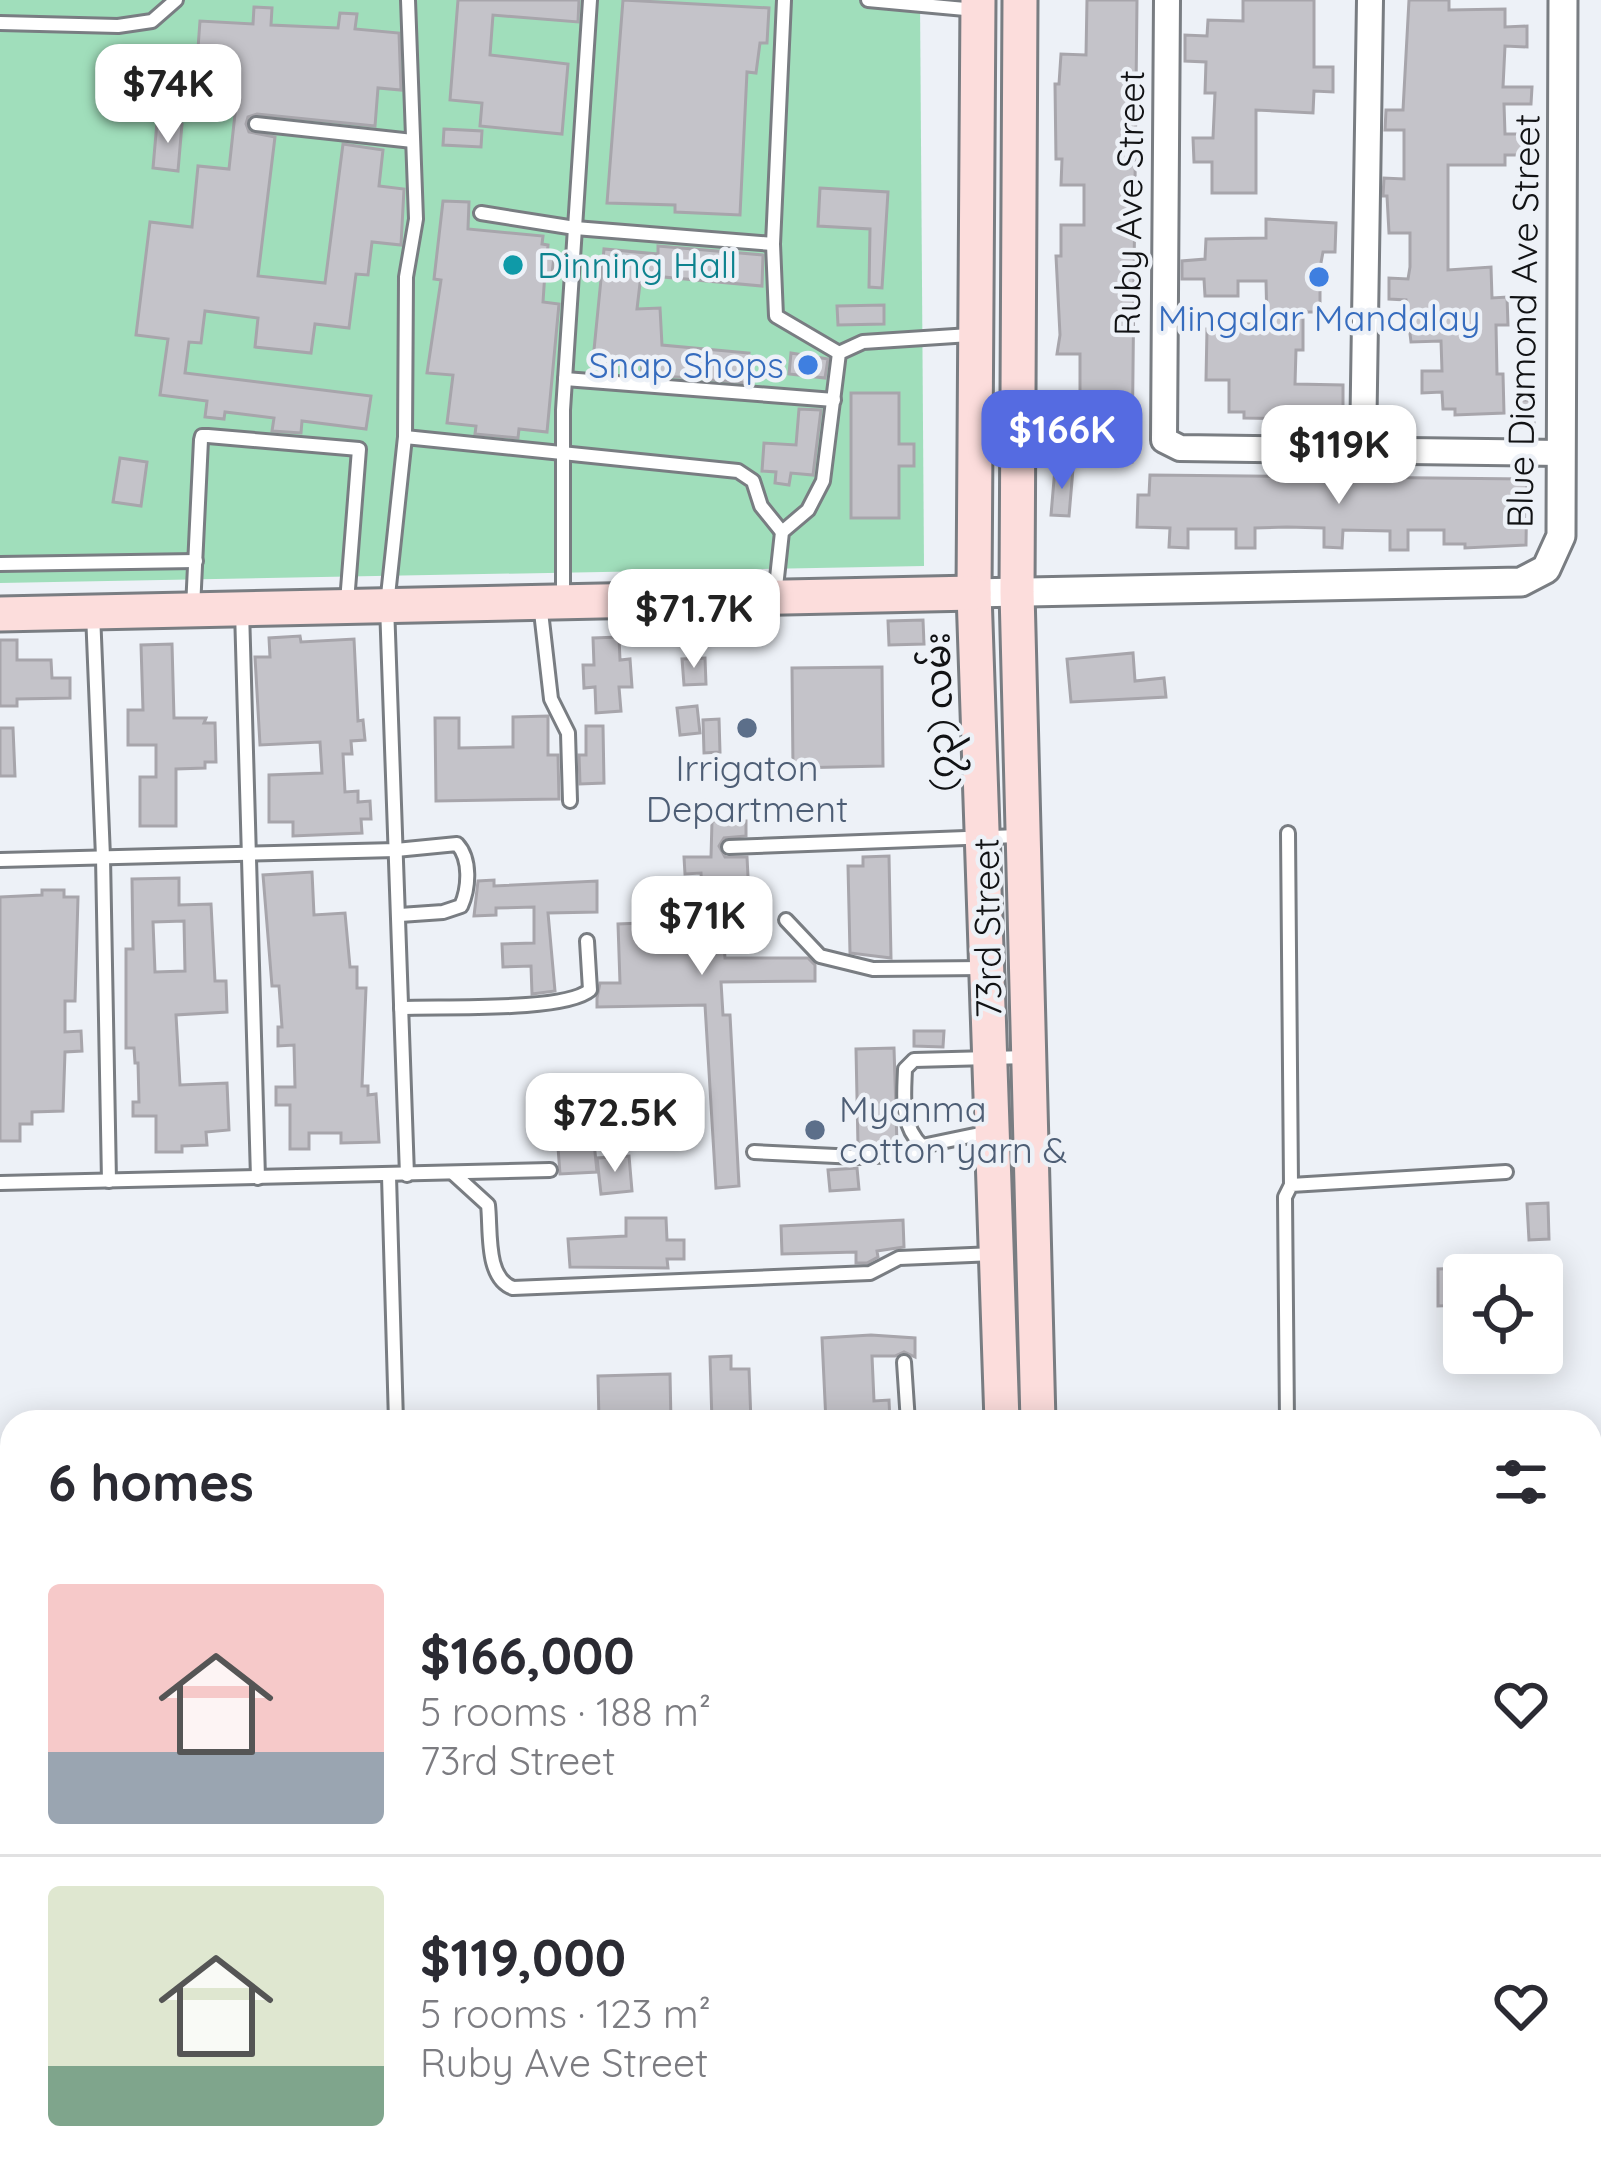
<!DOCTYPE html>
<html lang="en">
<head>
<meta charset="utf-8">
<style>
	body { margin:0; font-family:Quicksand,"Noto Sans Myanmar",sans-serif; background:#f2f2f3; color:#2b2b33; height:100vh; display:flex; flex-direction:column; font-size:45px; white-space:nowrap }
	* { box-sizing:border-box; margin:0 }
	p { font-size:39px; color:#7c7c81 }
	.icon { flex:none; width:66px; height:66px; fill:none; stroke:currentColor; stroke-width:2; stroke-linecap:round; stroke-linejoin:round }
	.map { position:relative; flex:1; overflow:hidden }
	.sheet { position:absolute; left:0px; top:1410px; width:1602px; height:771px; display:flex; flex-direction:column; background:#fff; border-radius:36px 36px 0 0; box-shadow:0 6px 30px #0003 }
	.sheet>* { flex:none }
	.buttons { position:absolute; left:1443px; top:1254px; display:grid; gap:24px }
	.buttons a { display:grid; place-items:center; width:120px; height:120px; border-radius:12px; background:#fff; box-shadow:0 6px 30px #0003; font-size:60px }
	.price { position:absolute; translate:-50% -102px; padding:0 27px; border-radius:24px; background:#fff; color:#222; font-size:39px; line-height:78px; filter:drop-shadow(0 3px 6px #0008) }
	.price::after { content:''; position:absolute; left:50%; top:72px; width:36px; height:27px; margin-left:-18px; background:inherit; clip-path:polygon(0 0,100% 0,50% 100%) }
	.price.selected { background:#556be1; color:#fff }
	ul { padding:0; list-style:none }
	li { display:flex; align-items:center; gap:36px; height:300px; padding:0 48px }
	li+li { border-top:3px solid #e1e1e2 }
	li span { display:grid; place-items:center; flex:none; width:336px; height:240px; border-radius:12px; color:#555 }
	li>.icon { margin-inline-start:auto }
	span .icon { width:144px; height:144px; fill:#fffc; stroke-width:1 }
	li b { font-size:51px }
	h2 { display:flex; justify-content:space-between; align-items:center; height:144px; padding:0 48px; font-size:51px }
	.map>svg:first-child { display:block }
	.green { fill:#a0debb }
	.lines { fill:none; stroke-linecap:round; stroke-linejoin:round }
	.stream { stroke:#49acd5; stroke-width:6 }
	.building { fill:#c4c3c9; stroke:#a7a5ab; stroke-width:3; fill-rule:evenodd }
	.service-casing { stroke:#797d82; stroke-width:18 }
	.minor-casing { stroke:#797d82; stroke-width:30 }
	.tertiary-casing { stroke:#797d82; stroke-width:33 }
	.secondary-casing { stroke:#797d82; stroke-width:39 }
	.primary-casing { stroke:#cfd0d0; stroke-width:42 }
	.service { stroke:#fff; stroke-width:12 }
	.minor { stroke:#fff; stroke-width:24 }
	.tertiary { stroke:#fff; stroke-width:27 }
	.secondary { stroke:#fcdddc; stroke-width:33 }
	.primary { stroke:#f9bbba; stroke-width:36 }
	.culture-dot { fill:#0f9aa8; stroke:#edf1f7; stroke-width:4.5 }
	.shop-dot { fill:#3f7fe0; stroke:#edf1f7; stroke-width:4.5 }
	.service-dot { fill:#5c6f8a; stroke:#edf1f7; stroke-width:4.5 }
	.labels { text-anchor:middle; stroke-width:9; stroke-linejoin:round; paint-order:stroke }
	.street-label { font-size:36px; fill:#111214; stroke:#edf1f7 }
	.culture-label { font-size:36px; fill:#0d838f; stroke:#edf1f7; text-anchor:start }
	.shop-label { font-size:36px; fill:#366cbe; stroke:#edf1f7 }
	.service-label { font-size:36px; fill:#4e5e75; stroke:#edf1f7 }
</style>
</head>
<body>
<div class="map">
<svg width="1601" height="2179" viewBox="0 0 1601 2179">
	<rect width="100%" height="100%" fill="#edf1f7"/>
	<g class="green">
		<polygon points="0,0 920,0 924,566 0,583"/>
		<polygon points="1125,2169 1491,2169 1490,2179 1125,2179"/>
	</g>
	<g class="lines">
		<polyline class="stream" points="1595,2179 1601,1944"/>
	</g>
	<g class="building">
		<polygon points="458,0 579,0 578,22 493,15 490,55 568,64 562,134 480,126 482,103 450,100"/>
		<polygon points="623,0 769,8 767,43 760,43 756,73 747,72 740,215 675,212 675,205 607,203"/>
		<polygon points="1087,0 1137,0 1132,462 1086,462 1086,419 1059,420 1059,399 1080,399 1080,354 1057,354 1060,335 1056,256 1061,256 1061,225 1084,225 1084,185 1061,185 1062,159 1056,159 1055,84 1059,84 1061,54 1086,55"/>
		<polygon points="1243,0 1314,0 1314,67 1333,67 1333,92 1314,91 1313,113 1256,110 1256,193 1212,193 1212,162 1194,162 1193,138 1213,138 1215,93 1205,93 1206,62 1185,61 1185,35 1207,36 1208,20 1243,21"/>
		<polygon points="1409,0 1449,0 1449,10 1505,9 1505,27 1527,26 1527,47 1505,46 1503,87 1532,87 1531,104 1504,104 1505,134 1526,134 1526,155 1505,155 1505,165 1448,165 1448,270 1491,267 1492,298 1507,297 1508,325 1496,325 1497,374 1503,374 1504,413 1455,415 1455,409 1443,409 1442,392 1422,393 1422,371 1442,371 1441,341 1411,342 1406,300 1389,299 1389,278 1408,279 1410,267 1410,233 1389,233 1387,196 1383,196 1384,178 1404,179 1404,130 1385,130 1386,110 1403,110"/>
		<polygon points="254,7 272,8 271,25 338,28 340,13 357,14 355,29 399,33 401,90 378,88 375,126 257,114 248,117 246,124 249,132 275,137 258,276 325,283 343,144 383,150 379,186 404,189 401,245 372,242 368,275 356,274 349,328 315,324 311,353 255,347 258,318 205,311 201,343 189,342 185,373 371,396 366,429 302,421 301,433 272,431 274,418 225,412 224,419 205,417 207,401 160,395 168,339 136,335 150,222 192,227 198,166 229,169 236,105 194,102 200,21 253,24"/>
		<polygon points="157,122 182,124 178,171 153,168"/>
		<polygon points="444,129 482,131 481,147 443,145"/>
		<polygon points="820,188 888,192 882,288 869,287 870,229 818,226"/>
		<polygon points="443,201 469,202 468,229 543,236 542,244 548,245 547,257 554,257 552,273 545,272 543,302 559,304 547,432 519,429 518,438 475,434 476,426 447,423 453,375 427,373 441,280 434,279"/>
		<polygon points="1266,219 1336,223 1335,252 1323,252 1320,268 1320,312 1307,312 1303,317 1303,350 1296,350 1295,384 1343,385 1343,408 1290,411 1290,419 1244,418 1244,412 1229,412 1229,380 1206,380 1207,329 1231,329 1231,324 1267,324 1266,281 1238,281 1238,296 1205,296 1204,279 1182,279 1182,261 1205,259 1206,239 1266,238"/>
		<polygon points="658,246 763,255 762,286 641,275 637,309 660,308 662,345 749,353 746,383 641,374 642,364 593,360 604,249 658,254"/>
		<polygon points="884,305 884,324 838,325 837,306"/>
		<polygon points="791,353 828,359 825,378 789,374"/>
		<polygon points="851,393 899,393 899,444 914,444 914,466 899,466 899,518 851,518"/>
		<polygon points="1517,400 1534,400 1534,427 1518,427"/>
		<polygon points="799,409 821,410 813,475 791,473 789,485 775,483 776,472 762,471 764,443 796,445"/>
		<polygon points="120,458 147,462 141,506 113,502"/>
		<polygon points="1055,468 1073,469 1069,516 1051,515"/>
		<polygon points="1150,475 1527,479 1526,545 1465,548 1465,544 1444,544 1444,530 1408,530 1408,550 1390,550 1390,531 1343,530 1342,548 1324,547 1324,528 1287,527 1255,528 1255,548 1236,548 1236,529 1188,529 1188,548 1169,547 1170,528 1137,527 1138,495 1149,495"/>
		<polygon points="923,620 924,644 889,645 888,621"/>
		<polygon points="300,636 301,642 354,639 358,721 363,720 365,740 351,741 352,754 343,754 345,792 358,791 358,802 370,801 371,819 361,819 362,833 293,836 293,822 269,822 269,775 322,773 320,742 260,745 255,657 270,657 269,638"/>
		<polygon points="619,637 620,660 630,659 632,687 619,687 621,711 596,713 595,687 584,688 583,665 594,665 593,638"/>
		<polygon points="0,640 17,640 17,660 51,660 52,678 70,678 70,698 17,699 17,706 0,706"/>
		<polygon points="172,644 174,718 206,718 204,723 215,723 216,762 205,762 205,768 176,769 176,826 140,826 140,777 156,777 156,745 128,745 128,710 143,710 141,645"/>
		<polygon points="1133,653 1135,681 1164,678 1166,697 1071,702 1067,659"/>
		<polygon points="705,658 706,684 684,685 682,659"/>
		<polygon points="882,667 883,766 793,768 792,668"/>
		<polygon points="697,706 700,733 680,735 677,708"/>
		<polygon points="548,716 548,755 558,755 559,799 436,801 435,718 459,718 459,748 513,747 513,717"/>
		<polygon points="719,719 720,752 704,753 703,720"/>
		<polygon points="586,726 603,726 604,783 580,784 579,755 586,755"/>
		<polygon points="0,728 13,728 15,776 0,776"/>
		<polygon points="712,821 746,821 746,836 724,838 719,846 725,857 747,857 750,915 722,916 725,958 808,958 815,965 815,981 721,982 723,1015 730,1015 739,1186 716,1188 705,1005 597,1007 597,998 600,983 620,983 618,924 667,922 667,931 704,928 701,873 685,874 684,857 711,857"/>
		<polygon points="889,856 891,958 850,953 848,866 863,866 863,857"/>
		<polygon points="312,872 314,915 345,913 350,967 357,967 357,988 366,988 362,1086 368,1086 368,1095 376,1094 379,1142 341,1143 341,1133 309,1133 309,1149 290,1149 290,1105 276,1105 276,1087 295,1087 294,1045 278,1046 278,1027 282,1027 279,986 272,986 263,875"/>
		<path d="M179,878V905L211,904L215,981H226L227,1012L176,1015L180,1085L227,1083L229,1130L206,1132L207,1145L182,1146V1152H156V1116H133V1102H139L138,1063H135L134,1048H126V949H133L132,879ZM184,921L185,971L155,972L153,922Z"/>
		<polygon points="494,880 494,886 597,881 597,912 548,913 555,991 532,994 531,966 503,967 502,944 534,943 534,907 496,908 496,915 474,916 478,881"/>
		<polygon points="42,890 64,890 64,897 78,897 75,1001 65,1001 65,1032 81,1031 82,1051 65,1052 63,1111 32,1112 32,1124 20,1124 20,1141 0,1141 0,897 42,895"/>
		<polygon points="914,1031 944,1031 943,1047 914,1046"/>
		<polygon points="894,1048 897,1144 858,1146 856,1049"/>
		<polygon points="579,1106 582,1113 591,1112 597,1172 560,1174 555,1107"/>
		<polygon points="629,1156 632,1191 601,1194 597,1158"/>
		<polygon points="857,1168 859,1189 830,1191 828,1170"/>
		<polygon points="1548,1203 1549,1239 1529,1240 1527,1204"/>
		<polygon points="626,1218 666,1218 667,1240 684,1240 684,1259 667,1259 668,1268 570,1267 568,1239 626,1236"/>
		<polygon points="903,1220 904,1247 877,1251 878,1257 867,1263 856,1263 856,1252 782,1254 781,1226"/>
		<polygon points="1464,1268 1464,1305 1438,1306 1438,1269"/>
		<polygon points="871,1335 915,1338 915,1357 904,1352 895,1356 872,1356 874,1401 889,1400 890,1422 826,1422 822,1338"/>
		<polygon points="731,1356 731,1369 749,1369 751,1422 712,1422 710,1357"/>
		<polygon points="670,1374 671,1422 599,1422 598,1376"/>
	</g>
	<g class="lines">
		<defs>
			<g id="service">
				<polyline points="784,0 773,244 776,316 839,353"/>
				<polyline points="868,0 976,10"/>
				<polyline points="0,23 118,26 152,21 176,0"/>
				<polyline points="256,124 413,141"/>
				<polyline points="481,213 575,228 773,244"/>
				<polyline points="565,379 834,400"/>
				<polyline points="405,437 738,471 753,481 761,506 782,532"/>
				<polyline points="0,564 196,561"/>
				<polyline points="775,596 782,532 808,510 823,481 839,353 863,342 970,335"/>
				<polyline points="563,598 563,410 590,0"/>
				<polyline points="540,603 551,699 568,733 570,801"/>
				<polyline points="193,608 201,440 202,436 208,436 359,449 347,602"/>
				<polyline points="242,610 258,1178"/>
				<polyline points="93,613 103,857 109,1181"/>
				<polyline points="1288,833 1291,1185"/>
				<polyline points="729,847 1021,836"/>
				<path d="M0,860L396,850L457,844C471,859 469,888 461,906L443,912L400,915"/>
				<polyline points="786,920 820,956 873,969 984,968"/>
				<path d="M401,1008C440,1006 564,1012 590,990L587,941"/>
				<path d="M922,1146C900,1124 904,1098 905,1069L914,1060L1027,1057"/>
				<polyline points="754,1152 857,1157 909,1154 922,1146 989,1132"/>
				<path d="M454,1174L488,1205C491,1230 485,1278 513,1288L870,1273L899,1258L995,1254"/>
				<polyline points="407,1175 387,605 405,437 406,277 416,219 408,0"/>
				<polyline points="389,1176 396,1422"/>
				<polyline points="0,1183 550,1170"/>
				<polyline points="904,1362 908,1422"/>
				<polyline points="1287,1422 1285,1197 1291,1185 1506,1172"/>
				<polyline points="0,2082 12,2083"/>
				<polyline points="501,2179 501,2169"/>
				<polyline points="1034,2179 1034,2169"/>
				<polyline points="1118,2179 1118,2169"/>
			</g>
			<g id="minor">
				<polyline points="1167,0 1164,440 1180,448 1560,453"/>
				<polyline points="1363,449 1370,0"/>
			</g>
			<polyline id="tertiary" points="974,593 1521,582 1546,569 1561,536 1563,0"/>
			<g id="secondary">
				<polyline points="978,0 974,593 1002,1422"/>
				<polyline points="1020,0 1017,592 1038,1422"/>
				<polyline points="0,614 974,593"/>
			</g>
			<g id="primary">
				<polyline points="0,1751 12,1751"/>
				<polyline points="0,1781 12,1781"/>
				<polyline points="1590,1800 1601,1800"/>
				<polyline points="1590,1831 1601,1831"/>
			</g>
		</defs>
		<use href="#service" class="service-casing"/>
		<use href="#minor" class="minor-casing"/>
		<use href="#tertiary" class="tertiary-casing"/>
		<use href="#secondary" class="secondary-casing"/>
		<use href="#primary" class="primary-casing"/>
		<use href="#service" class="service"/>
		<use href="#minor" class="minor"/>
		<use href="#tertiary" class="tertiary"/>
		<use href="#secondary" class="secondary"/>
		<use href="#primary" class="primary"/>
	</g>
	<circle class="culture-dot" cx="513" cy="265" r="12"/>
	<g class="shop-dot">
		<circle cx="1319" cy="277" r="12"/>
		<circle cx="808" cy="365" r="12"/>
	</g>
	<g class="service-dot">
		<circle cx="747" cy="728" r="12"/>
		<circle cx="815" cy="1130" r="12"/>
	</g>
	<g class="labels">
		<g class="street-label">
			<text transform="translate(1129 203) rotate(-89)" y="13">Ruby Ave Street</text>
			<text transform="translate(1523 321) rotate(-89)" y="13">Blue Diamond Ave Street</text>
			<text transform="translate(939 712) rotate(-92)" y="13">(၇၃) လမ်း</text>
			<text transform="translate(987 928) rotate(-91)" y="13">73rd Street</text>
		</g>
		<g class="culture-label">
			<text x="537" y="278">Dinning Hall</text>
		</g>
		<g class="shop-label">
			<text x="1319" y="331">Mingalar Mandalay</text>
			<text x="784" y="378" text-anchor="end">Snap Shops</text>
		</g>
		<g class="service-label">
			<text x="747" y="781">Irrigaton<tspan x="747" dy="41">Department</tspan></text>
			<text x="839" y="1122" text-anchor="start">Myanma<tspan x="839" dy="41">cotton yarn &amp;</tspan></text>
		</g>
	</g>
</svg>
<div class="buttons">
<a><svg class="icon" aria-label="locate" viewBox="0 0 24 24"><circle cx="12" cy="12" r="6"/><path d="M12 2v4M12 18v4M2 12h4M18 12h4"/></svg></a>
</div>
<b class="price" style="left:168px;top:146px">$74K</b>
<b class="price selected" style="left:1062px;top:492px">$166K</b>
<b class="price" style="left:1339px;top:507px">$119K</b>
<b class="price" style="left:694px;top:671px">$71.7K</b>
<b class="price" style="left:702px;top:978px">$71K</b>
<b class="price" style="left:615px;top:1175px">$72.5K</b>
<section class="sheet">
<h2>6 homes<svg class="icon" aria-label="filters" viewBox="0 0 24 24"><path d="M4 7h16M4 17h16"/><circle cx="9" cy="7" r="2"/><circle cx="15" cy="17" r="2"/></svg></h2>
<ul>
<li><span style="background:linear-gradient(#f6c9c9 70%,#9aa5b1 0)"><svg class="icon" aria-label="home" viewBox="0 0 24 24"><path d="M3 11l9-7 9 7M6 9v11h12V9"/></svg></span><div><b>$166,000</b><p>5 rooms · 188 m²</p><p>73rd Street</p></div><svg class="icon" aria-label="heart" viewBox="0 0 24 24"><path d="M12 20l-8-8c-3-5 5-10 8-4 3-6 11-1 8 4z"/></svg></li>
<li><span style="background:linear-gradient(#dfe7d0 75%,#7fa58c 0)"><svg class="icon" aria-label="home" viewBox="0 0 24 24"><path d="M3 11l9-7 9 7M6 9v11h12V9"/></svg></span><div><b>$119,000</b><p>5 rooms · 123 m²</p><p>Ruby Ave Street</p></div><svg class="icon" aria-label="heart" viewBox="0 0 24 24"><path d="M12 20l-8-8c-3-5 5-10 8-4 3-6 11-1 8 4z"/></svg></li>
</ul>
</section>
</div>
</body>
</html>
